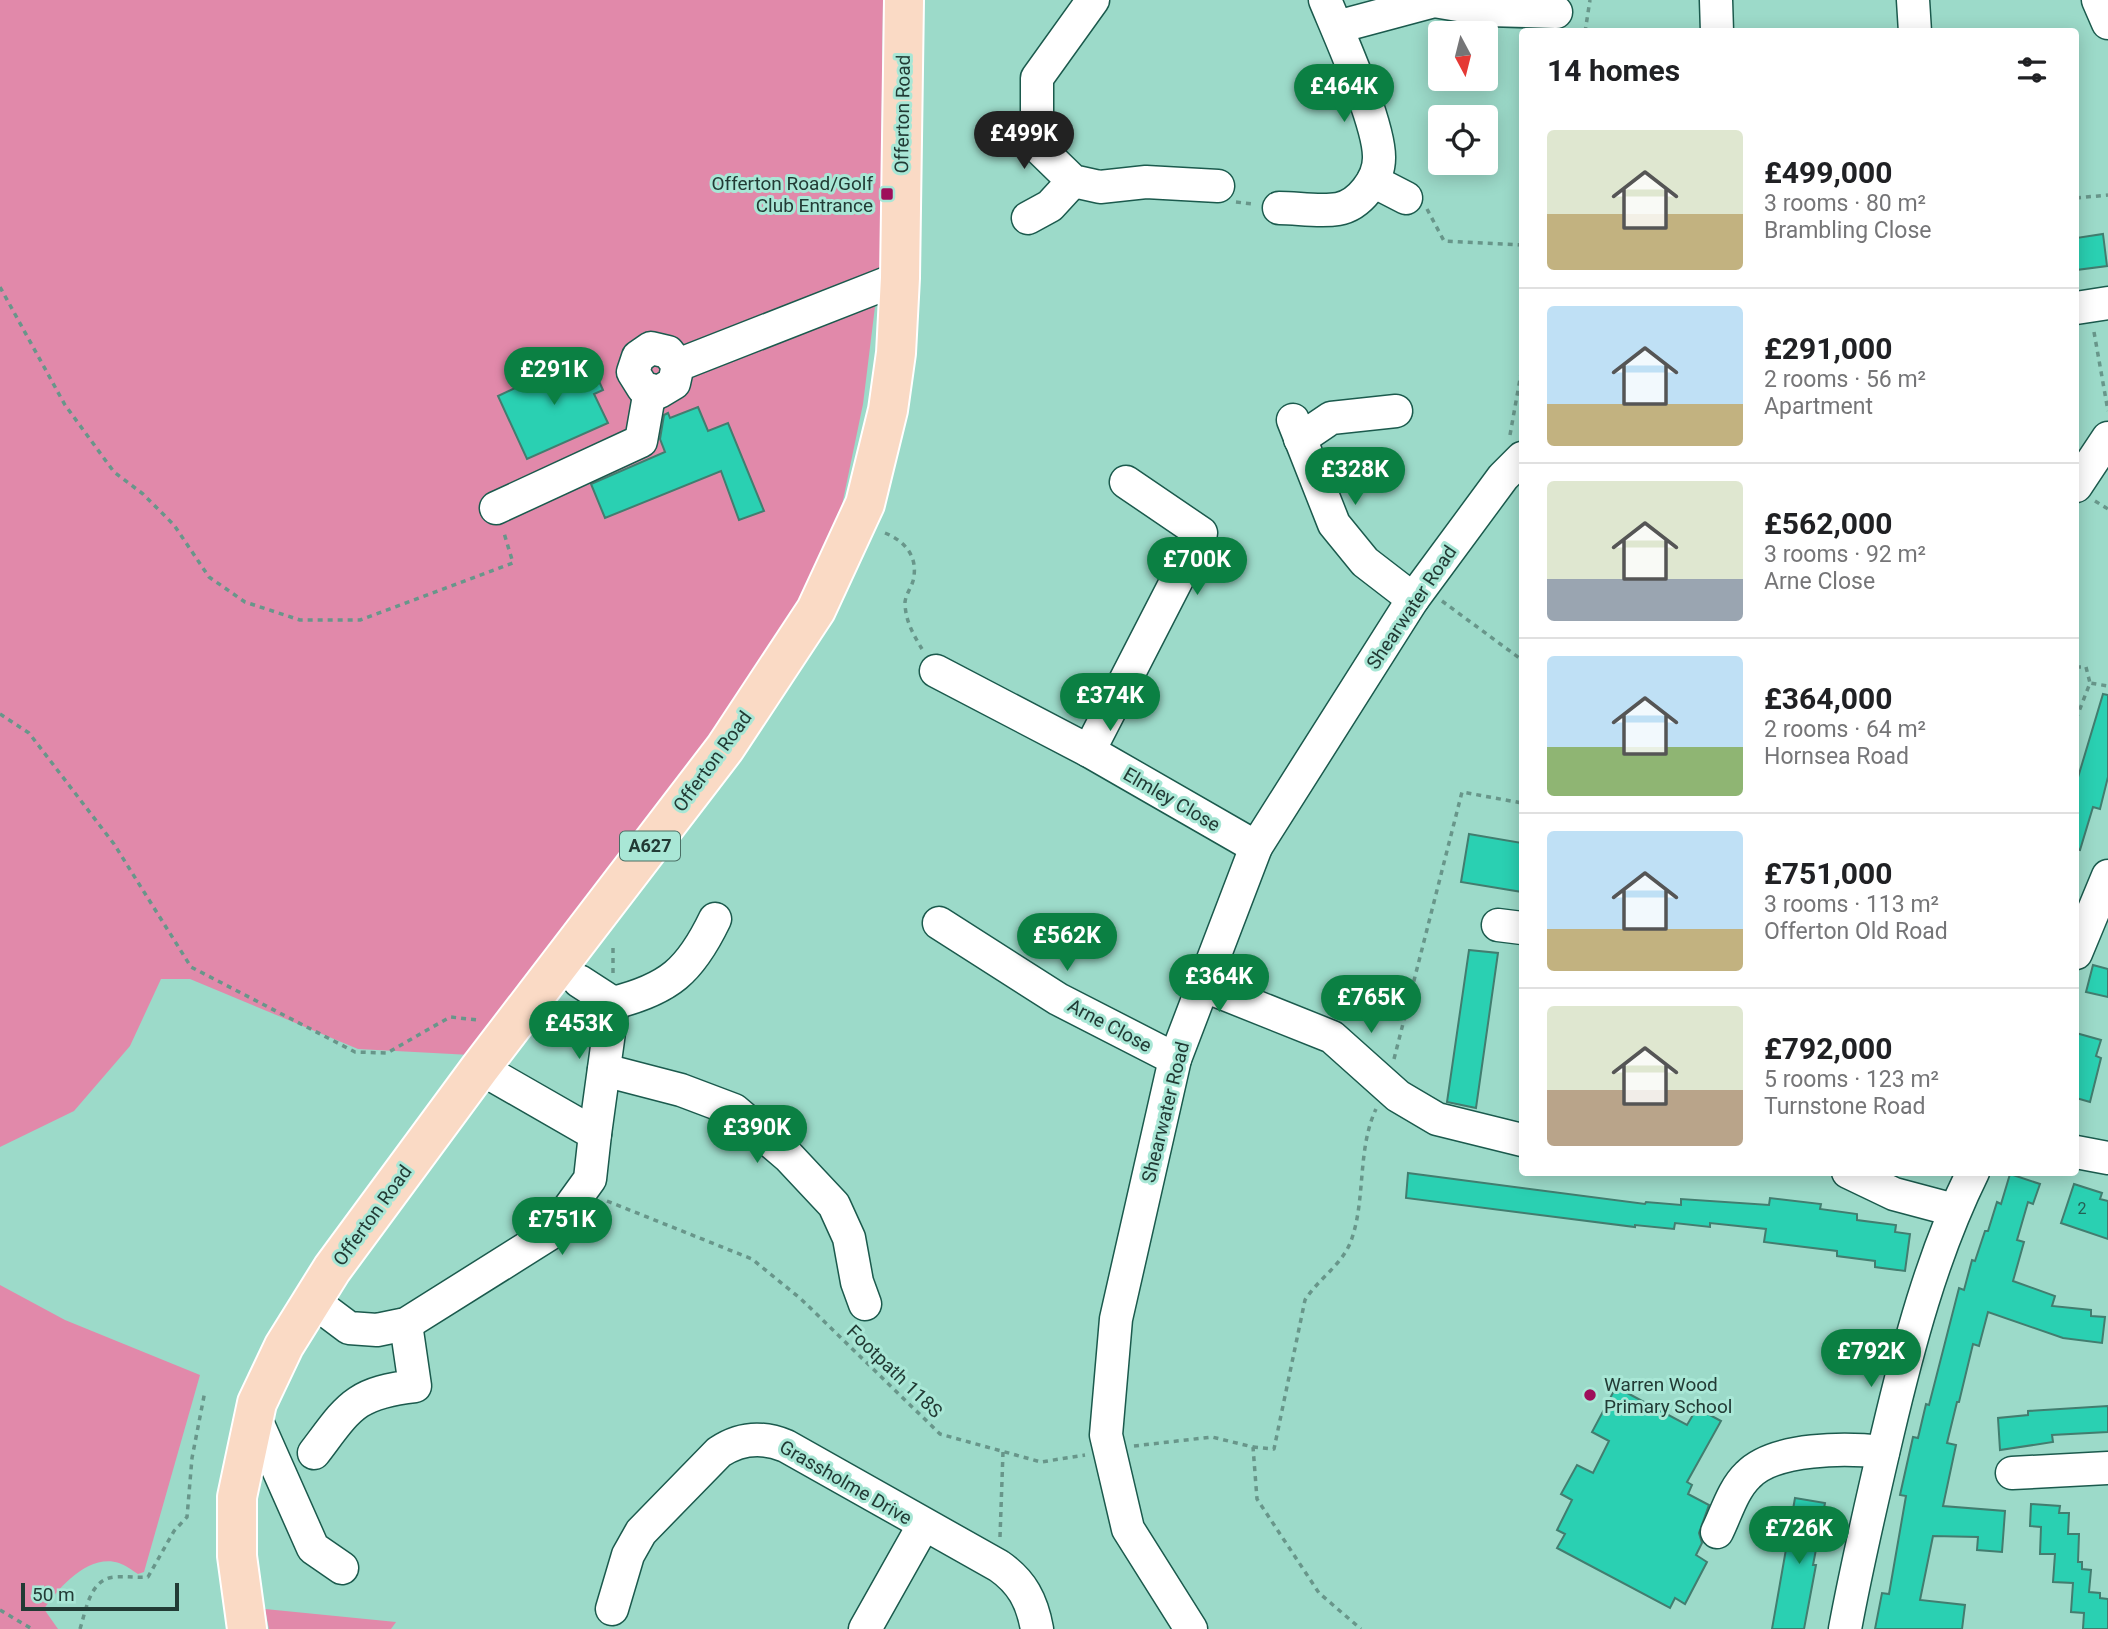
<!DOCTYPE html>
<html lang="en">
<head>
<meta charset="utf-8">
<style>
	body { margin:0; font-family:Roboto,sans-serif; background:#f2f2f2; color:#202124; height:100vh; display:flex; flex-direction:column; font-size:26px; white-space:nowrap }
	* { box-sizing:border-box; margin:0 }
	p { font-size:23px; color:#757577 }
	.icon { flex:none; width:38px; height:38px; fill:none; stroke:currentColor; stroke-width:2; stroke-linecap:round; stroke-linejoin:round }
	.map { position:relative; flex:1; overflow:hidden }
	.panel { position:absolute; left:1519px; top:28px; width:560px; height:1148px; display:flex; flex-direction:column; background:#fff; border-radius:7px; box-shadow:0 4px 18px #0003 }
	.panel>* { flex:none }
	.needle { width:46px; rotate:173deg }
	.tools { position:absolute; left:1428px; top:21px; display:grid; gap:14px }
	.tools a { display:grid; place-items:center; width:70px; height:70px; border-radius:7px; background:#fff; box-shadow:0 4px 18px #0003; font-size:35px }
	.scale { position:absolute; left:21px; bottom:18px; width:158px; box-sizing:border-box; padding-left:7px; border:4px solid #223b35; border-top:0; font-size:19px; line-height:24px; white-space:nowrap; color:#223b35; -webkit-text-stroke:5px #a9e7d6; paint-order:stroke }
	.price { position:absolute; translate:-50% -60px; padding:0 16px; border-radius:24px; background:#0b8043; color:#fff; font-size:23px; line-height:46px; filter:drop-shadow(0 2px 4px #0008) }
	.price::after { content:''; position:absolute; left:50%; top:42px; width:21px; height:16px; margin-left:-10px; background:inherit; clip-path:polygon(0 0,100% 0,50% 100%) }
	.price.current { background:#222; color:#fff }
	ul { padding:0; list-style:none }
	li { display:flex; align-items:center; gap:21px; height:175px; padding:0 28px }
	li+li { border-top:2px solid #e0e0e0 }
	li span { display:grid; place-items:center; flex:none; width:196px; height:140px; border-radius:7px; color:#555 }
	li>.icon { margin-inline-start:auto }
	span .icon { width:84px; height:84px; fill:#fffc; stroke-width:1 }
	li b { font-size:30px }
	h2 { display:flex; justify-content:space-between; align-items:center; height:84px; padding:0 28px; font-size:30px }
	.map>svg:first-child { display:block }
	.green { fill:#e189aa }
	.building { fill:#2ad0b2; stroke:#427d6f; stroke-width:2 }
	.lines { fill:none; stroke-linecap:round; stroke-linejoin:round }
	.minor-casing { stroke:#1b5a4d; stroke-width:35 }
	.major-casing { stroke:#fff; stroke-width:42 }
	.path { stroke:#68968a; stroke-width:3.5; stroke-dasharray:5 5; stroke-linecap:butt }
	.minor { stroke:#fff; stroke-width:32 }
	.major { stroke:#fadac5; stroke-width:38 }
	.poi-dot { fill:#9e0e5a; stroke:#a9e7d6; stroke-width:2.5 }
	.labels { text-anchor:middle; stroke-width:6; stroke-linejoin:round; paint-order:stroke }
	.number-label { font-size:16px; fill:#246054 }
	.shield { fill:#a9e7d6; stroke:#4a6f65; stroke-width:2 }
	.shield-label { font-size:18px; font-weight:bold; fill:#223b35 }
	.street-label { font-size:19px; fill:#223b35; stroke:#a9e7d6 }
	.poi-label { font-size:19px; fill:#223b35; stroke:#a9e7d6; text-anchor:end }
</style>
</head>
<body>
<div class="map">
<svg width="2108" height="1629" viewBox="0 0 2108 1629">
	<rect width="100%" height="100%" fill="#9cdac9"/>
	<g class="green">
		<polygon points="0,0 883,0 880,266 863,404 841,510 803,608 631,851 471,1055 358,1049 190,979 161,979 130,1046 74,1111 0,1147"/>
		<path d="M0,1285L65,1320L200,1375L144,1572L138,1574C132,1570 125,1565 119,1563C89,1553 58,1588 44,1609L58,1629H0Z"/>
		<polygon points="265,1609 396,1622 391,1629 269,1629"/>
	</g>
	<g class="building">
		<polygon points="2103,234 2107,266 2076,270 2076,238"/>
		<polygon points="551,359 557,373 589,359 603,390 594,394 608,423 527,459 498,396 532,380 528,370"/>
		<polygon points="698,407 708,431 728,423 764,511 739,520 721,471 605,518 591,484 665,452 660,439 664,415 668,413 670,418"/>
		<polygon points="2103,694 2108,695 2108,777 2100,809 2093,807 2080,850 2076,849 2076,784"/>
		<polygon points="1469,834 1522,843 1522,892 1461,882"/>
		<polygon points="1469,950 1498,953 1476,1108 1447,1102"/>
		<polygon points="2093,965 2108,969 2108,997 2086,992"/>
		<polygon points="2076,1033 2101,1040 2096,1056 2101,1058 2090,1102 2076,1098"/>
		<polygon points="1408,1173 1645,1204 1646,1202 1681,1205 1681,1199 1769,1205 1770,1198 1821,1204 1820,1209 1857,1214 1857,1220 1896,1225 1895,1232 1910,1234 1905,1271 1875,1267 1875,1261 1837,1256 1837,1251 1764,1242 1766,1229 1710,1223 1710,1227 1675,1223 1674,1229 1635,1225 1635,1227 1406,1198"/>
		<polygon points="2010,1174 2040,1184 2033,1204 2028,1202 2017,1240 2024,1242 2013,1281 2055,1296 2052,1306 2091,1310 2091,1316 2105,1317 2102,1343 2063,1338 1988,1312 1979,1346 1973,1344 1959,1402 1957,1402 1947,1443 1956,1445 1943,1506 2005,1511 2002,1552 1977,1550 1978,1537 1933,1536 1920,1600 1965,1605 1962,1629 1875,1629 1882,1593 1889,1594 1906,1496 1900,1495 1913,1437 1918,1438 1926,1404 1929,1405 1959,1288 1964,1290 1972,1260 1975,1261 1985,1231 1988,1231 1997,1202 2001,1204"/>
		<polygon points="2074,1184 2102,1193 2100,1199 2108,1201 2108,1239 2061,1223"/>
		<polygon points="1616,1387 1687,1425 1697,1408 1721,1421 1687,1482 1692,1485 1688,1494 1709,1505 1699,1533 1702,1543 1696,1555 1707,1562 1685,1604 1675,1598 1670,1608 1557,1548 1565,1534 1557,1530 1572,1500 1561,1494 1577,1465 1593,1473 1609,1441 1592,1432"/>
		<polygon points="2108,1406 2108,1432 2052,1435 2053,1442 2000,1450 1998,1418 2028,1415 2028,1411"/>
		<polygon points="1795,1498 1825,1503 1813,1565 1816,1565 1804,1629 1772,1629"/>
		<polygon points="2031,1504 2060,1506 2059,1513 2069,1513 2068,1534 2079,1534 2078,1562 2082,1562 2082,1569 2091,1570 2089,1592 2100,1593 2100,1598 2108,1599 2108,1629 2083,1629 2084,1613 2071,1612 2073,1583 2053,1582 2055,1554 2040,1554 2041,1527 2030,1526"/>
	</g>
	<g class="lines">
		<defs>
			<g id="minor">
				<polyline points="1093,0 1037,78 1037,146 1073,181 1100,187 1146,182 1218,186"/>
				<polyline points="1716,0 1717,32"/>
				<polyline points="1913,0 1915,32"/>
				<polyline points="2098,0 2108,23"/>
				<polyline points="1337,27 1434,1 1488,10 1556,12"/>
				<polyline points="1373,181 1406,198"/>
				<path d="M1279,208C1297,208 1320,212 1338,209C1360,205 1379,179 1379,158C1380,125 1339,34 1325,0"/>
				<polyline points="1028,218 1050,206 1073,181"/>
				<polyline points="2076,308 2108,303"/>
				<polyline points="678,365 668,352 651,348 638,357 633,372 643,388 659,392 674,383 678,365 900,278"/>
				<polyline points="1293,420 1334,524 1365,562 1413,599"/>
				<polyline points="1300,439 1331,418 1396,411"/>
				<polyline points="2076,486 2108,438"/>
				<polyline points="496,508 641,441 650,390"/>
				<polyline points="936,671 1089,751 1256,847"/>
				<polyline points="1089,751 1201,533 1126,482"/>
				<polyline points="939,923 1058,999 1175,1059"/>
				<polyline points="1498,925 1522,928"/>
				<polyline points="2076,953 2108,876"/>
				<polyline points="579,981 613,1003 595,1134"/>
				<polyline points="1202,985 1332,1037 1398,1096 1437,1119 1522,1140"/>
				<path d="M613,1003C669,989 690,971 715,919"/>
				<polyline points="604,1070 681,1090 734,1110 789,1157 834,1205 849,1238 857,1282 865,1304"/>
				<polyline points="2076,1152 2108,1158"/>
				<polyline points="1848,1172 1894,1194 1954,1210"/>
				<polyline points="313,1301 349,1328 377,1330 406,1324 551,1233 590,1179 595,1134 480,1068"/>
				<polyline points="254,1415 313,1548 342,1568"/>
				<path d="M314,1453C349,1407 354,1393 415,1386L406,1324"/>
				<polyline points="2012,1473 2108,1468"/>
				<path d="M1717,1532C1726,1514 1733,1489 1748,1475C1775,1447 1847,1448 1883,1452"/>
				<path d="M612,1609L628,1555L641,1532L719,1452C740,1438 762,1436 786,1446L999,1566C1022,1582 1032,1601 1037,1629"/>
				<polyline points="865,1629 923,1526"/>
				<polyline points="1191,1629 1128,1529 1106,1435 1116,1319 1175,1059 1256,847 1413,599 1503,477 1522,458"/>
				<path d="M1845,1629C1857,1564 1872,1500 1887,1436C1908,1347 1932,1255 1973,1172"/>
			</g>
			<polyline id="major" points="247,1629 237,1556 237,1497 257,1403 284,1346 332,1269 480,1068 725,748 816,610 865,504 888,410 896,353 900,278 904,0"/>
		</defs>
		<use href="#minor" class="minor-casing"/>
		<use href="#major" class="major-casing"/>
		<g class="path">
			<polyline points="1585,32 1590,0"/>
			<polyline points="2076,198 2108,195"/>
			<polyline points="1236,202 1252,204"/>
			<polyline points="1427,209 1444,241 1522,245"/>
			<polyline points="0,287 65,405 114,472 143,494 174,525 209,577 245,602 300,620 360,620 513,563 504,533"/>
			<polyline points="2094,332 2108,411"/>
			<polyline points="1510,435 1522,368"/>
			<polyline points="2095,501 2108,509"/>
			<path d="M885,533C905,541 919,557 913,581C911,588 906,594 905,602C905,620 913,634 922,649"/>
			<polyline points="1442,601 1522,660"/>
			<polyline points="2076,667 2086,667 2090,683"/>
			<polyline points="0,714 29,733 114,844 191,967 355,1052 387,1053 450,1017 479,1020"/>
			<polyline points="2076,719 2090,683 2108,686"/>
			<polyline points="613,973 613,946"/>
			<polyline points="1394,1059 1462,792 1522,803"/>
			<polyline points="607,1201 752,1259 801,1299 940,1434 1041,1462 1085,1455"/>
			<polyline points="1134,1446 1212,1437 1253,1447 1257,1499 1319,1593 1361,1629"/>
			<path d="M1253,1447L1274,1449L1305,1300C1318,1279 1342,1265 1351,1241C1366,1200 1357,1149 1376,1109"/>
			<polyline points="1000,1537 1003,1452"/>
			<polyline points="0,1610 32,1629"/>
			<path d="M80,1629C86,1610 90,1579 114,1577C126,1576 137,1578 148,1577L174,1531L187,1517L192,1458L205,1391"/>
		</g>
		<use href="#minor" class="minor"/>
		<use href="#major" class="major"/>
	</g>
	<g class="poi-dot">
		<rect x="880" y="187" width="14" height="14" rx="3.5"/>
		<circle cx="1590" cy="1395" r="7"/>
	</g>
	<g class="labels">
		<g class="number-label">
			<text x="2082" y="1214">2</text>
		</g>
		<rect class="shield" x="620" y="831.5" width="60" height="29" rx="5"/>
		<g class="shield-label">
			<text x="650" y="852">A627</text>
		</g>
		<g class="street-label">
			<text transform="translate(902 114) rotate(-89)" y="7">Offerton Road</text>
			<text transform="translate(1411 607) rotate(-56)" y="7">Shearwater Road</text>
			<text transform="translate(712 761) rotate(-54)" y="7">Offerton Road</text>
			<text transform="translate(1172 799) rotate(30)" y="7">Elmley Close</text>
			<text transform="translate(1110 1025) rotate(28)" y="7">Arne Close</text>
			<text transform="translate(1165 1112) rotate(-76)" y="7">Shearwater Road</text>
			<text transform="translate(372 1215) rotate(-54)" y="7">Offerton Road</text>
			<text transform="translate(895 1371) rotate(44)" y="7">Footpath 118S</text>
			<text transform="translate(846 1482) rotate(30)" y="7">Grassholme Drive</text>
		</g>
		<g class="poi-label">
			<text x="873" y="190">Offerton Road/Golf<tspan x="873" dy="22">Club Entrance</tspan></text>
			<text x="1604" y="1391" text-anchor="start">Warren Wood<tspan x="1604" dy="22">Primary School</tspan></text>
		</g>
	</g>
</svg>
<div class="tools">
<a><svg class="needle" viewBox="-14 -14 28 28"><path d="M0-13l5 13h-10z" fill="#e53935"/><path d="M0 13l5-13h-10z" fill="#757577"/></svg></a>
<a><svg class="icon" aria-label="locate" viewBox="0 0 24 24"><circle cx="12" cy="12" r="6"/><path d="M12 2v4M12 18v4M2 12h4M18 12h4"/></svg></a>
</div>
<div class="scale">50 m</div>
<b class="price" style="left:1344px;top:124px">£464K</b>
<b class="price current" style="left:1024px;top:171px">£499K</b>
<b class="price" style="left:554px;top:407px">£291K</b>
<b class="price" style="left:1355px;top:507px">£328K</b>
<b class="price" style="left:1197px;top:597px">£700K</b>
<b class="price" style="left:1110px;top:733px">£374K</b>
<b class="price" style="left:1067px;top:973px">£562K</b>
<b class="price" style="left:1219px;top:1014px">£364K</b>
<b class="price" style="left:1371px;top:1035px">£765K</b>
<b class="price" style="left:579px;top:1061px">£453K</b>
<b class="price" style="left:757px;top:1165px">£390K</b>
<b class="price" style="left:562px;top:1257px">£751K</b>
<b class="price" style="left:1871px;top:1389px">£792K</b>
<b class="price" style="left:1799px;top:1566px">£726K</b>
<section class="panel">
<h2>14 homes<svg class="icon" aria-label="filters" viewBox="0 0 24 24"><path d="M4 7h16M4 17h16"/><circle cx="9" cy="7" r="2"/><circle cx="15" cy="17" r="2"/></svg></h2>
<ul>
<li><span style="background:linear-gradient(#dfe7d0 60%,#c2b280 0)"><svg class="icon" aria-label="home" viewBox="0 0 24 24"><path d="M3 11l9-7 9 7M6 9v11h12V9"/></svg></span><div><b>£499,000</b><p>3 rooms · 80 m²</p><p>Brambling Close</p></div></li>
<li><span style="background:linear-gradient(#bfe0f5 70%,#c2b280 0)"><svg class="icon" aria-label="home" viewBox="0 0 24 24"><path d="M3 11l9-7 9 7M6 9v11h12V9"/></svg></span><div><b>£291,000</b><p>2 rooms · 56 m²</p><p>Apartment</p></div></li>
<li><span style="background:linear-gradient(#dfe7d0 70%,#9aa5b1 0)"><svg class="icon" aria-label="home" viewBox="0 0 24 24"><path d="M3 11l9-7 9 7M6 9v11h12V9"/></svg></span><div><b>£562,000</b><p>3 rooms · 92 m²</p><p>Arne Close</p></div></li>
<li><span style="background:linear-gradient(#bfe0f5 65%,#8fb573 0)"><svg class="icon" aria-label="home" viewBox="0 0 24 24"><path d="M3 11l9-7 9 7M6 9v11h12V9"/></svg></span><div><b>£364,000</b><p>2 rooms · 64 m²</p><p>Hornsea Road</p></div></li>
<li><span style="background:linear-gradient(#bfe0f5 70%,#c2b280 0)"><svg class="icon" aria-label="home" viewBox="0 0 24 24"><path d="M3 11l9-7 9 7M6 9v11h12V9"/></svg></span><div><b>£751,000</b><p>3 rooms · 113 m²</p><p>Offerton Old Road</p></div></li>
<li><span style="background:linear-gradient(#dfe7d0 60%,#b9a48a 0)"><svg class="icon" aria-label="home" viewBox="0 0 24 24"><path d="M3 11l9-7 9 7M6 9v11h12V9"/></svg></span><div><b>£792,000</b><p>5 rooms · 123 m²</p><p>Turnstone Road</p></div></li>
</ul>
</section>
</div>
</body>
</html>
